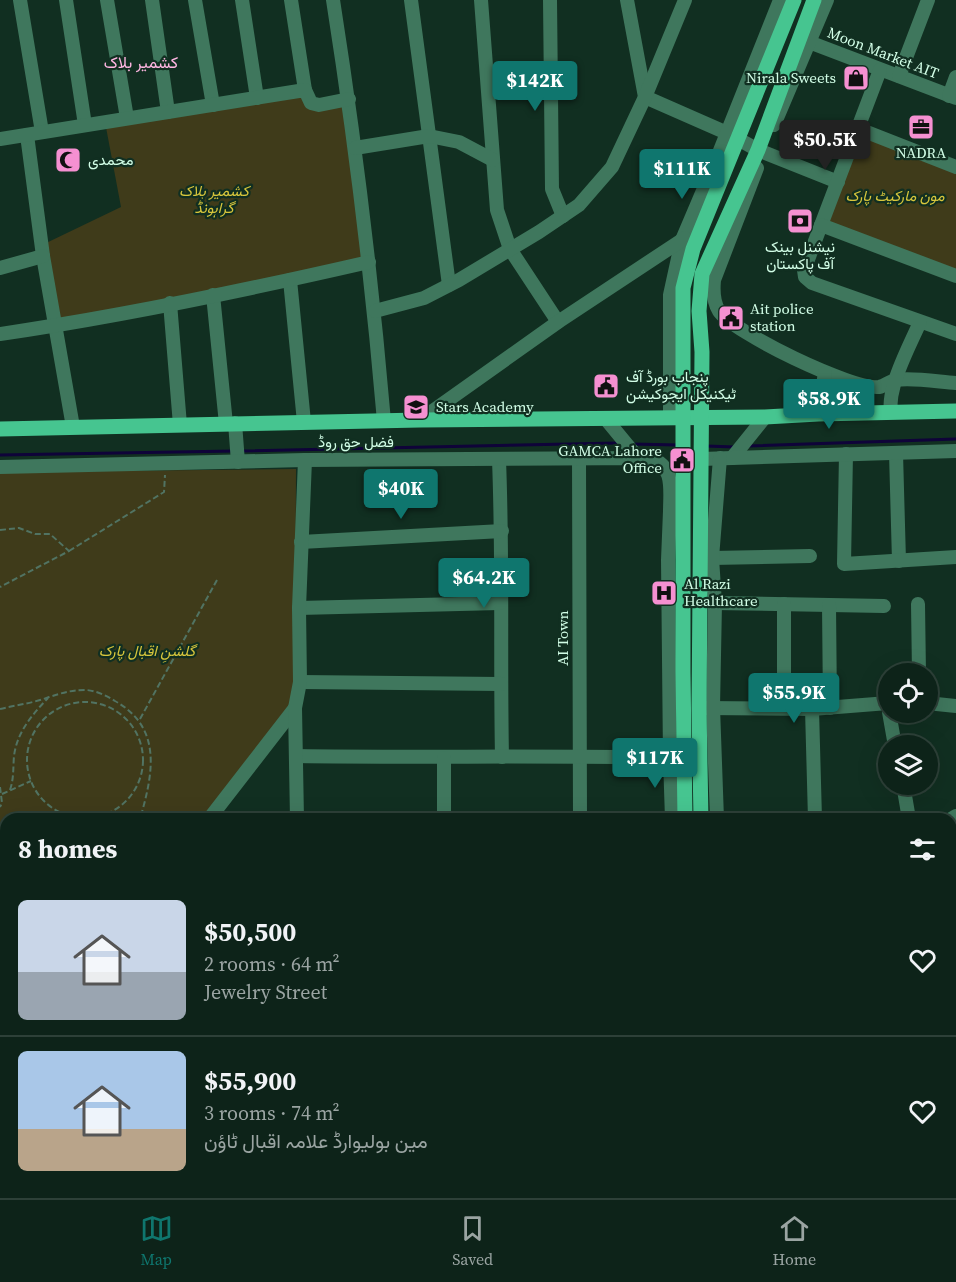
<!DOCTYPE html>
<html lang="en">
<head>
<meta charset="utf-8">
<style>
	body { margin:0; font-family:"Source Serif 4",Vazirmatn,serif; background:#162b22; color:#f1f3f6; height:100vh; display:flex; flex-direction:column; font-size:22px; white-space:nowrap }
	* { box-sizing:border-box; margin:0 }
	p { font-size:20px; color:#9aa4a2 }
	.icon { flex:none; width:33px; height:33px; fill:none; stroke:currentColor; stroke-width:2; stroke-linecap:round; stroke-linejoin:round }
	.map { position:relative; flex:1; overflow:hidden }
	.sheet { position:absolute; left:0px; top:813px; width:957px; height:386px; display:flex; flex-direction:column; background:#0d2319; border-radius:18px 18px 0 0; box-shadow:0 6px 24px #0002,0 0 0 2px #2d4038 }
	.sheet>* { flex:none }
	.controls { position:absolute; left:878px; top:663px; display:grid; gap:12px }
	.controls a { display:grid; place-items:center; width:60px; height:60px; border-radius:50%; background:#0d2319; box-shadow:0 6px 24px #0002,0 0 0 2px #2d4038; font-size:30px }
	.price { position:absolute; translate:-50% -51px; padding:0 14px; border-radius:6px; background:#0f766e; color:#fff; font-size:20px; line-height:39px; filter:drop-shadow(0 2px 3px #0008) }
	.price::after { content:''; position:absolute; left:50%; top:36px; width:18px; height:14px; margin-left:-9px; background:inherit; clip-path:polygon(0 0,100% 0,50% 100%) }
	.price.current { background:#222; color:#fff }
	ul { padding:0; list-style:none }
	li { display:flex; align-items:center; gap:18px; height:150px; padding:0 18px }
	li+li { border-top:2px solid #2d4038 }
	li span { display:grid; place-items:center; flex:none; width:168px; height:120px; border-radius:9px; color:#555 }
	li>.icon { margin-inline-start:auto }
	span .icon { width:72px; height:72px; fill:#fffc; stroke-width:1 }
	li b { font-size:26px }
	h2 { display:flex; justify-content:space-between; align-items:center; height:72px; padding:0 18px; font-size:26px }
	.menu { display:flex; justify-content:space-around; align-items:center; height:84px; border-top:2px solid #2d4038; background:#0d2319; font-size:16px; color:#9aa4a2 }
	.menu a { display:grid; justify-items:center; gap:3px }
	.menu .current { color:#0f766e }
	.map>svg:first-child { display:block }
	.green { fill:#3f3b1a }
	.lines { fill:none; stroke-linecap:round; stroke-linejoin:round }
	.stream { stroke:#0f0339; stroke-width:3 }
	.path { stroke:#517362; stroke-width:2; stroke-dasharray:6 3; stroke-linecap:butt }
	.minor { stroke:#3f775d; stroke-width:14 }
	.major { stroke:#46c590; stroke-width:15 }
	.labels { text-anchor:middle; stroke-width:4.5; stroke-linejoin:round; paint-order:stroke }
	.street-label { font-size:15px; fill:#d2fee7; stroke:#112f21 }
	.poi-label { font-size:15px; fill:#d2fee7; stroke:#112f21; text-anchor:start }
	.park-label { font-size:15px; font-style:italic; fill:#d7c63c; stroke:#112f21 }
	.neighbourhood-label { font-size:16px; fill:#ffb6e2; stroke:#112f21 }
</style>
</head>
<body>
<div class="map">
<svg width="956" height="1198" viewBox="0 0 956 1198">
	<rect width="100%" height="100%" fill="#112f21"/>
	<g class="green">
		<polygon points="305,90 308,99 349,99 369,262 54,326 42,245 121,207 105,122"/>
		<polygon points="861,133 956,169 956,271 827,221"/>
		<polygon points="296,469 295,708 209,819 6,819 6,1094 0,1102 0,472"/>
	</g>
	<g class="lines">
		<g class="stream">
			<polyline points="631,444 678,445"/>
			<polyline points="706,446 735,447"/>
			<polyline points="748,446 956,439"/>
			<polyline points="241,451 618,443"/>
			<polyline points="0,455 234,451"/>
		</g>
		<g class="path">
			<polyline points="0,530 19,528 35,534 50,534 69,551 0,587"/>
			<polyline points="69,551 164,492 165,475"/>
			<circle cx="85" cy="760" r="58"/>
			<path d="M0,709C16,705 34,703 49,697C62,693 71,690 85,690C95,690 107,696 115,701C163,728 153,774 140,819"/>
			<polyline points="140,719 217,580"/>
			<polyline points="0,787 2,803 0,807"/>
			<path d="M10,790C14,778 13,768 14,756C17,732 32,715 48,698"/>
			<polyline points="2,794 31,781"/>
			<polyline points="0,1033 6,1022"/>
		</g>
		<g class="minor">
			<polyline points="20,0 42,132"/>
			<polyline points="66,0 85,125"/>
			<polyline points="107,0 127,118"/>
			<polyline points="152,0 168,112"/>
			<polyline points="195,0 213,105"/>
			<polyline points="242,0 257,98"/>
			<polyline points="291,0 305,90"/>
			<path d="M333,0C355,140 372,280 384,421"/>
			<polyline points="411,0 449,285"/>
			<polyline points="481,0 497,210 510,249 558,322"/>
			<polyline points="550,0 552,189 563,216"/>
			<polyline points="627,0 645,97 727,133 758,150 838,182"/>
			<polyline points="801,39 956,98"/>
			<polyline points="880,70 804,270 805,277 812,283 956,334"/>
			<polyline points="899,76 928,0"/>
			<polyline points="949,96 956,77"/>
			<polyline points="774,125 827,0"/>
			<polyline points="859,129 956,167"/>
			<polyline points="27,135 43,256 73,427"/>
			<polyline points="0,139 305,90 311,103 319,105 349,99"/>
			<polyline points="355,148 429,136 459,142 493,160"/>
			<path d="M757,168L714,280C713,291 713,302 719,311C734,333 852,390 879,387C885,386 890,381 896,380C911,377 940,382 956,383"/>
			<polyline points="821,225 956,276"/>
			<polyline points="0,268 43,256"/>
			<polyline points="290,280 304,422"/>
			<polyline points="213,295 226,424"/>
			<polyline points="170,303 180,425"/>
			<polyline points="375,311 424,298 459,280 539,232 579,205 612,167 645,97 685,0"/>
			<path d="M0,334C124,316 247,290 369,262"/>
			<path d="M891,412C887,387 910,345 920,322"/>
			<polyline points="818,414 825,373"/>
			<polyline points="605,418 638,458"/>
			<polyline points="670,418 670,295 682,240 719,153 780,0"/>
			<polyline points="420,420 558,322 685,238"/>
			<polyline points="235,423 238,462"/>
			<polyline points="896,453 899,561"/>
			<polyline points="846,454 844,564 956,557"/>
			<polyline points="579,458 580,819"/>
			<polyline points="732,458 765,417"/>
			<polyline points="701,459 956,451"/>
			<path d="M499,460C503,559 500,658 502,757"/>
			<path d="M0,467L305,460L650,458C675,466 670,490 670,511"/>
			<polyline points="301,542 502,531"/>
			<polyline points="712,558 810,556"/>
			<polyline points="715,603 884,606"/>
			<polyline points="784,604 784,708"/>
			<polyline points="918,604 919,674"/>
			<polyline points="829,605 830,708"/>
			<polyline points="299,608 500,603"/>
			<polyline points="300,682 501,684"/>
			<polyline points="927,703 956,706"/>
			<polyline points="704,708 812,709 888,703"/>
			<polyline points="812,709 815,819"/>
			<polyline points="889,712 895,746"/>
			<path d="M296,756C421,758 545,755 670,758L668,560L670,511H678"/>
			<polyline points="444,758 444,819"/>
			<polyline points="670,758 672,819"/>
			<polyline points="903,784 909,819"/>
			<polyline points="209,819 295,708"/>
			<polyline points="297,819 295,708 300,682 299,608 305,460"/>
			<polyline points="717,819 713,707 715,603 712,558 720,458"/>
			<polyline points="951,819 956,816"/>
			<polyline points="951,960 956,956"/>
			<polyline points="951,1083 956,1084"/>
			<polyline points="0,1104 6,1096"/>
			<polyline points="951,1172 956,1173"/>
			<polyline points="0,1182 6,1181"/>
			<polyline points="144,1192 145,1198"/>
			<polyline points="220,1192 220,1198"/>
			<polyline points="292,1192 292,1198"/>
			<polyline points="375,1192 375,1198"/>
			<polyline points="448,1192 448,1198"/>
			<polyline points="517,1192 518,1198"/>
			<polyline points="594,1192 594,1198"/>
			<polyline points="684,1192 684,1198"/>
			<polyline points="728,1192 729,1198"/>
			<polyline points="828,1192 828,1198"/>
		</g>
		<g class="major">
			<polyline points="0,429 420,420 765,417 818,414 956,411"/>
			<polyline points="685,819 683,672 683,288 693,249 794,0"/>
			<polyline points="701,819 699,708 702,352 699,311 702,274 758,150 814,0"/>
			<polyline points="698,1192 698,1198"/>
			<polyline points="712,1192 713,1198"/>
		</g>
	</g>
	<defs>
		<symbol id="shop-square" viewBox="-11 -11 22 22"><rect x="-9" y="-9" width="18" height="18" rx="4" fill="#f590d1" stroke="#112f21"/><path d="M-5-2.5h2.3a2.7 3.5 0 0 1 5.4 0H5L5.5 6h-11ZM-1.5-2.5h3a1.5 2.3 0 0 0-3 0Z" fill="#111"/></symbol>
		<symbol id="office-square" viewBox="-11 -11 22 22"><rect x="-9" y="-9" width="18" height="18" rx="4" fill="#f590d1" stroke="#112f21"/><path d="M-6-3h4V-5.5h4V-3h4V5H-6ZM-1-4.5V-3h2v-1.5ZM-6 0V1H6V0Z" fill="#111"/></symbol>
		<symbol id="mosque-square" viewBox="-11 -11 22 22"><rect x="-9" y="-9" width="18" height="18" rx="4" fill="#f590d1" stroke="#112f21"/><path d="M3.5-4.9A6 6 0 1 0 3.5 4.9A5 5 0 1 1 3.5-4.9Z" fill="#111"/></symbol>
		<symbol id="bank-square" viewBox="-11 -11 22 22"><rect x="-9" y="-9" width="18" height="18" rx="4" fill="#f590d1" stroke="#112f21"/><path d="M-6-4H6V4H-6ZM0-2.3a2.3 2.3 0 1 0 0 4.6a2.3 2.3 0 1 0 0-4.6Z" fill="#111"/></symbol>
		<symbol id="civic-square" viewBox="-11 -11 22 22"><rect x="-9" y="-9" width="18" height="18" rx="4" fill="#f590d1" stroke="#112f21"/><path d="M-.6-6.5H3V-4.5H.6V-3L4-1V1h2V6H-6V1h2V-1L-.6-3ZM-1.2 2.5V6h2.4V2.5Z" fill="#111"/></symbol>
		<symbol id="school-square" viewBox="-11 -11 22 22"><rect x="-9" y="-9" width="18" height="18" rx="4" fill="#f590d1" stroke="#112f21"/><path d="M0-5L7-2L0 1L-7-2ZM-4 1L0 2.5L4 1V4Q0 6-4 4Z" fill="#111"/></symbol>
		<symbol id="hospital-square" viewBox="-11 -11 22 22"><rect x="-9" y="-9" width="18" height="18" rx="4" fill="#f590d1" stroke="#112f21"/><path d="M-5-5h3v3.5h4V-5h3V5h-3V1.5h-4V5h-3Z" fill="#111"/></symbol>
	</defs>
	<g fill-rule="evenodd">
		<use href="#shop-square" x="841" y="63" width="30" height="30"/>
		<use href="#office-square" x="906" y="112" width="30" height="30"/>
		<use href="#mosque-square" x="53" y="145" width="30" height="30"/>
		<use href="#bank-square" x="785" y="206" width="30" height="30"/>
		<use href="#civic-square" x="716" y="303" width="30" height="30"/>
		<use href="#civic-square" x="591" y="371" width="30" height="30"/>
		<use href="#school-square" x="401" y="392" width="30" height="30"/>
		<use href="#civic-square" x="667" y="445" width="30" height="30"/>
		<use href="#hospital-square" x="649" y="578" width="30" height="30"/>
	</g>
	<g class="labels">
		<g class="street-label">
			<text transform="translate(883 53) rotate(21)" y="5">Moon Market AIT</text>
			<text x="356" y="447">فضل حق روڈ</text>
			<text transform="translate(563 638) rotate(-90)" y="5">AI Town</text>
		</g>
		<g class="poi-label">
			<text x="836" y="83" text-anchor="end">Nirala Sweets</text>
			<text x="921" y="158" text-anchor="middle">NADRA</text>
			<text x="88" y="165">محمدی</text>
			<text x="800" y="252" text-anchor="middle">نیشنل بینک<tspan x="800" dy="17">آف پاکستان</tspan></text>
			<text x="750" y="314">Ait police<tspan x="750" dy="17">station</tspan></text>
			<text x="626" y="382">پنجاب بورڈ آف<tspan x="626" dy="17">ٹیکنیکل ایجوکیشن</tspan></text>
			<text x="436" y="412">Stars Academy</text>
			<text x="662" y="456" text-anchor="end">GAMCA Lahore<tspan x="662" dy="17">Office</tspan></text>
			<text x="684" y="589">Al Razi<tspan x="684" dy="17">Healthcare</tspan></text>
		</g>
		<g class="park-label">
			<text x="214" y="196">کشمیر بلاک<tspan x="214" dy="17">ﮔﺮﺍﮨﻮﻧﮉ</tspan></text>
			<text x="895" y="201">مون مارکیٹ پارک</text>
			<text x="147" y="656">گلشنِ اقبال پارک</text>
		</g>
		<g class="neighbourhood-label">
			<text x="141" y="68">کشمیر بلاک</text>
		</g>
	</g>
</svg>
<div class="controls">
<a><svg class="icon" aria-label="locate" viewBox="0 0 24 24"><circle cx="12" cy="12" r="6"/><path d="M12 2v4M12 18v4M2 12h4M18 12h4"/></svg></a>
<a><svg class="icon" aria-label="layers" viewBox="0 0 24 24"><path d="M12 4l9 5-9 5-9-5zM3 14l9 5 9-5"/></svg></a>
</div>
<b class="price" style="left:535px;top:112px">$142K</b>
<b class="price current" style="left:825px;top:171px">$50.5K</b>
<b class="price" style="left:682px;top:200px">$111K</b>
<b class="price" style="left:829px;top:430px">$58.9K</b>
<b class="price" style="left:401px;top:520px">$40K</b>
<b class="price" style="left:484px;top:609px">$64.2K</b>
<b class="price" style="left:794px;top:724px">$55.9K</b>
<b class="price" style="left:655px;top:789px">$117K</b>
<section class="sheet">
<h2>8 homes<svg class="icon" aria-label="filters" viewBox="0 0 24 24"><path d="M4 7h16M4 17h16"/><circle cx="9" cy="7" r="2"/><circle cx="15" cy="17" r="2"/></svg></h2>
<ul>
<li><span style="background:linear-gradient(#c9d6e8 60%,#9aa5b1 0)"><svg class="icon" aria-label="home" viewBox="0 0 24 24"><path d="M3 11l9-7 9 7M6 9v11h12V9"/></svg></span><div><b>$50,500</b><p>2 rooms · 64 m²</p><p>Jewelry Street</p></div><svg class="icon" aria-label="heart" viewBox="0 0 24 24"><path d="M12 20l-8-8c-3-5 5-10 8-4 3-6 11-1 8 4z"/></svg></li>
<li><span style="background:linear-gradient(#a9c7e8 65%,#b9a48a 0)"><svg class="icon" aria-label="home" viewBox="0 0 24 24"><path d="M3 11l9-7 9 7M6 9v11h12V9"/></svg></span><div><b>$55,900</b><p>3 rooms · 74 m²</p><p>مین بولیوارڈ علامہ اقبال ٹاؤن</p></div><svg class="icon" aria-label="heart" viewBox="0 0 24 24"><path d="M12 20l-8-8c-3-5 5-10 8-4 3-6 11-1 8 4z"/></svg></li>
</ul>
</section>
</div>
<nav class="menu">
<a class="current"><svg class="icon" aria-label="map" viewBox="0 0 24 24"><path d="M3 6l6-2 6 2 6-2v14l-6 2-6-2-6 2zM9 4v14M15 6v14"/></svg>Map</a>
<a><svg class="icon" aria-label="saved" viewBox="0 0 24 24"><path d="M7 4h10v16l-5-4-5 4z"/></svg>Saved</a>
<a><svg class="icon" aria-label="home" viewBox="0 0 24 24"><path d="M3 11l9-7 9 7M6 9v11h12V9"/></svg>Home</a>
</nav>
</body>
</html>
